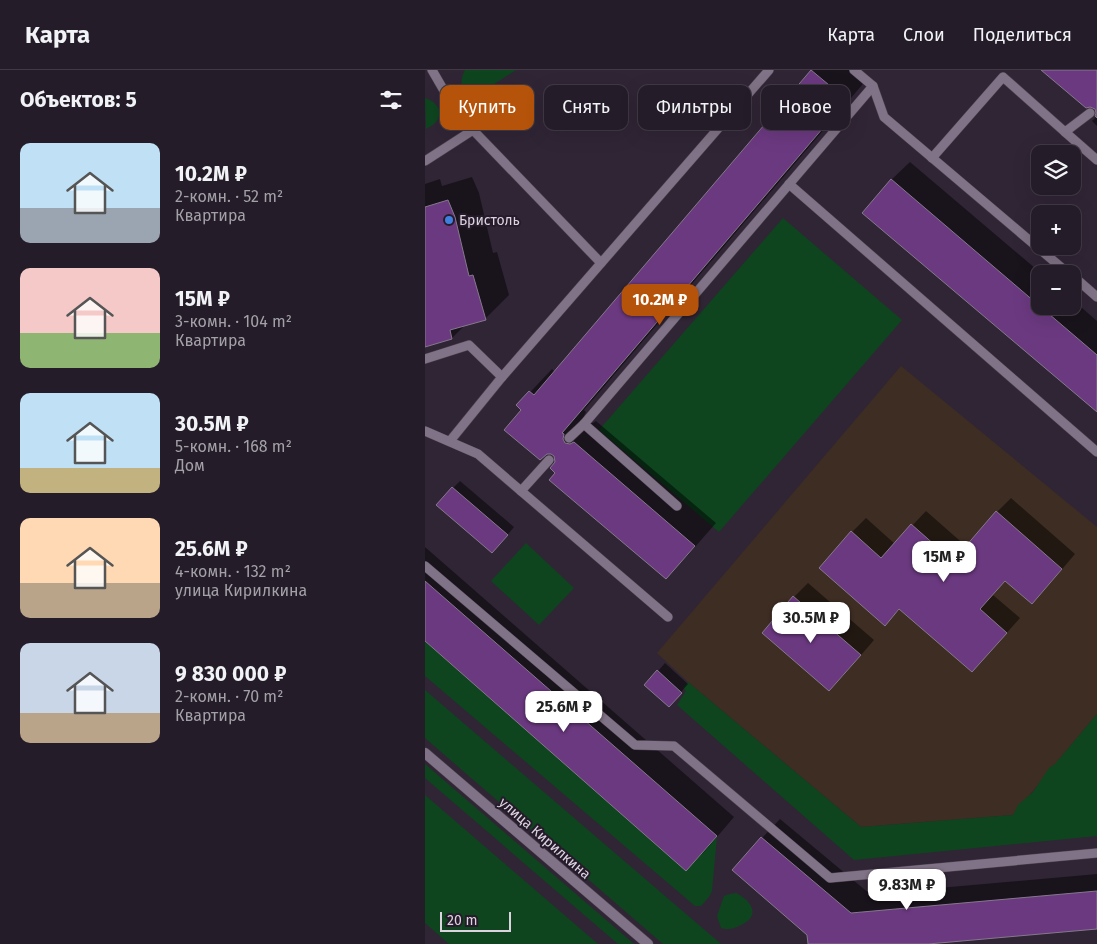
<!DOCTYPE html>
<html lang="ru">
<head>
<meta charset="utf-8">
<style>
	body { margin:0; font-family:"Fira Sans",sans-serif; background:#302934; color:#f1f3f6; height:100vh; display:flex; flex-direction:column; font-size:19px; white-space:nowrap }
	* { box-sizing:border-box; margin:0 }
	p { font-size:16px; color:#a3a1a8 }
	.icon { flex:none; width:28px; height:28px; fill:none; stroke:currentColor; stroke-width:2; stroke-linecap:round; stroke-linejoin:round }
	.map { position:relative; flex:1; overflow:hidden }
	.sheet { display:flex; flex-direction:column; background:#241c28; width:425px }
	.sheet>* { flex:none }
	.top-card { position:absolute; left:15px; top:15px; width:475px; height:45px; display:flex; gap:10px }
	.buttons { position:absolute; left:606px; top:75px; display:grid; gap:10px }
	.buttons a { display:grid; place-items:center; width:50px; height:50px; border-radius:10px; background:#241c28; box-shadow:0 5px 20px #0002,0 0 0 1px #413a45; font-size:25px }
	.scale { position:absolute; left:15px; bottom:12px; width:71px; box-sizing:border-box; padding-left:5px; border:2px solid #dbd4df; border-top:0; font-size:14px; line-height:18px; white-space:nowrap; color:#dbd4df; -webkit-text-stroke:4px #261b2b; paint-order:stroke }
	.price { position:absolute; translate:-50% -42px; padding:0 11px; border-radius:10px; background:#fff; color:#222; font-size:16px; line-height:32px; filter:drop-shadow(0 1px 2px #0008) }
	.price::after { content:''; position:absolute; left:50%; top:30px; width:15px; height:11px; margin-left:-8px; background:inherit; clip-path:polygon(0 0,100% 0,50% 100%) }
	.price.current { background:#b45309; color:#fff }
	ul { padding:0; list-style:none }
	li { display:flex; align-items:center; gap:15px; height:125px; padding:0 20px }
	li span { display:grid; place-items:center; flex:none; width:140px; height:100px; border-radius:10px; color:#555 }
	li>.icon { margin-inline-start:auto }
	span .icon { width:60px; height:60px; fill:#fffc; stroke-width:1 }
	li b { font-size:21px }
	h2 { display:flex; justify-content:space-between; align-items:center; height:60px; padding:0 20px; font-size:21px }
	.tag { padding:0 18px; border-radius:10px; background:#241c28; box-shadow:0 5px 20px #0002,0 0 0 1px #413a45; font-size:18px; line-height:45px }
	.tag.current { background:#b45309; color:#fff }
	header { display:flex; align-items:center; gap:30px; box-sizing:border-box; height:70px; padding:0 25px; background:#241c28; border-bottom:1px solid #413a45 }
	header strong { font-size:24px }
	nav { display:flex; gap:28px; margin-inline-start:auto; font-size:18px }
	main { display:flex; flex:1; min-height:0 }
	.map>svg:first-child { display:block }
	.education { fill:#3e2d23 }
	.green { fill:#0e451f }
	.shadow { fill:#0007 }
	.building { fill:#6b3980; stroke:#85788c }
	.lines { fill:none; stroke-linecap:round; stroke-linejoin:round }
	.lane-casing { stroke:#4b414f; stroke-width:10 }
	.street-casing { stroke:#4b414f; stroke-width:11 }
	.lane { stroke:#817387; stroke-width:9 }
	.street { stroke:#817387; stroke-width:10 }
	.shop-dot { fill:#3f7fe0; stroke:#261b2b; stroke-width:2 }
	.labels { text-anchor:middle; stroke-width:4; stroke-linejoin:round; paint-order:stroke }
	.poi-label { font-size:14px; fill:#dbd4df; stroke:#261b2b; text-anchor:start }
	.street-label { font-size:14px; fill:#dbd4df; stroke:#261b2b }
</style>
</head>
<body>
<header>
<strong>Карта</strong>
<nav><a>Карта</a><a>Слои</a><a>Поделиться</a></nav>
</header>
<main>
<section class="sheet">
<h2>Объектов: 5<svg class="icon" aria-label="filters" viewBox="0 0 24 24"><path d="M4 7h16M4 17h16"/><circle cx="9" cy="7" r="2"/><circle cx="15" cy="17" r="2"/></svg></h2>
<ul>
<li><span style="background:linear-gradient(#bfe0f5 65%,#9aa5b1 0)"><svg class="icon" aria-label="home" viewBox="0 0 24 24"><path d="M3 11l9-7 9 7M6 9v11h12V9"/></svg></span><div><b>10.2M ₽</b><p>2-комн. · 52 m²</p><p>Квартира</p></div></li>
<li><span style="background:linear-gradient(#f6c9c9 65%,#8fb573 0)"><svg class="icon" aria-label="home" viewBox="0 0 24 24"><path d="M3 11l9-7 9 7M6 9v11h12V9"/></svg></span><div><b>15M ₽</b><p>3-комн. · 104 m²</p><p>Квартира</p></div></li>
<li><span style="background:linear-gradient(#bfe0f5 75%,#c2b280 0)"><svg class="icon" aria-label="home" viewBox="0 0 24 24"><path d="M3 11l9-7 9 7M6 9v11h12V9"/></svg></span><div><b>30.5M ₽</b><p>5-комн. · 168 m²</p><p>Дом</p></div></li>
<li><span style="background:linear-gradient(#ffd9b3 65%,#b9a48a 0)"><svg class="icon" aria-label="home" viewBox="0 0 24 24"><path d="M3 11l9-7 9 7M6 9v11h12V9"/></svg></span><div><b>25.6M ₽</b><p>4-комн. · 132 m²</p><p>улица Кирилкина</p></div></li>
<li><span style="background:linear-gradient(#c9d6e8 70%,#b9a48a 0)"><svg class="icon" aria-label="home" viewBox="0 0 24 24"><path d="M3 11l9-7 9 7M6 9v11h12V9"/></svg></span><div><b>9 830 000 ₽</b><p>2-комн. · 70 m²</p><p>Квартира</p></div></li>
</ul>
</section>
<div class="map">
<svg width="672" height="874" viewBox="0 0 672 874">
	<rect width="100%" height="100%" fill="#302535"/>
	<polygon class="education" points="476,296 672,457 672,644 588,745 436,757 263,612 232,583"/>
	<g class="green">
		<path d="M40,0H91L46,29L39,28C36,18 35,9 40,0Z"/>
		<path d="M0,28C11,31 20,42 11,52C9,55 4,57 1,59Z"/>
		<polygon points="358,148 477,250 294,462 174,360"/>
		<polygon points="101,473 149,518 114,555 66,511"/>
		<polygon points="0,571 261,801 292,766 287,821 284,827 276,836 270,836 0,606"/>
		<polygon points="263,612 436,757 588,745 593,735 608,722 624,698 630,694 672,644 672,766 429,790 252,635 261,621 258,618"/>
		<polygon points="0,620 296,874 238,874 0,668"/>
		<polygon points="0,695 0,694 209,874 193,874 0,708"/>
		<polygon points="0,725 173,874 24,874 0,853"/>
		<path d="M311,823C327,831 336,846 316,855C308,859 304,860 296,858L292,846L299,826L305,824Z"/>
	</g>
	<g class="shadow">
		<polygon points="388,0 434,0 443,8 159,340 161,342 159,346 162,351 168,353 171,351 291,453 263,485 241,507 132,403 130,385 98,340 93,335 127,299 130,302"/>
		<polygon points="672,46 672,56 667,51"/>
		<polygon points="485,92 617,204 615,204 615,236 648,236 648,230 672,251 672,341 466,110"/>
		<polygon points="47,107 54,123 68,183 72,182 84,225 60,249 40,255 27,268 0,275 0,114 15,109 17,116"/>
		<polygon points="35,411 89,457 75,474 28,418"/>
		<polygon points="586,428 650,484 621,518 607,532 581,510 568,525 595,548 561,586 476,538 460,554 427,462 441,448 470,474 501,441 542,477 572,442"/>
		<polygon points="0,477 309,747 280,781 261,799 0,570"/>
		<polygon points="383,513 449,570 418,606 404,620 339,562 369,527"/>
		<polygon points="240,593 263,614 251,628 233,601"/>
		<polygon points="355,749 445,824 672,804 672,858 489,874 384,874 384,864 337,768"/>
	</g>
	<g class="building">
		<polygon points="386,0 422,30 137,363 139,364 138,369 140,373 145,374 149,372 270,476 241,509 124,410 130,403 125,398 130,392 129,386 126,384 122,384 115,390 79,360 96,340 91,335 104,321 109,325"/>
		<polygon points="616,0 672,0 672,48 670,46 671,43 670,39 665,37 661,38"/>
		<polygon points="466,109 672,285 672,342 437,143"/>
		<polygon points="23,130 30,147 44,206 48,205 61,250 25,260 27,269 0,277 0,137"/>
		<polygon points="27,417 83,465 67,483 11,435"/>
		<polygon points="571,441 637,499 607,534 580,511 555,539 582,563 547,602 474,539 460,556 394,498 426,461 456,488 486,454 528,491"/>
		<polygon points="0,511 292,766 261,801 0,571"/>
		<polygon points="368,526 436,585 404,621 337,563"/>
		<polygon points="232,600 257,623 244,637 219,615"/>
		<polygon points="336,767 426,843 672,821 672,859 503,874 383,874 382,865 307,800"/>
	</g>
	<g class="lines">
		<defs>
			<g id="lane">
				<polyline points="7,0 36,50 48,60 176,193"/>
				<polyline points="448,16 459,47 644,204"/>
				<polyline points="640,62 672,90"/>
				<polyline points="507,88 578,7 640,62 665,43"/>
				<polyline points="0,91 48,60"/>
				<polyline points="364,114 672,382"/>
				<polyline points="648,206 672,227"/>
				<polyline points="0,289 44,275 77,307"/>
				<polyline points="0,361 53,384 96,421 124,390"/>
				<polyline points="144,368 159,354"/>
				<polyline points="25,371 77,307 344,0"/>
				<polyline points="96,421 243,547"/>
				<polyline points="252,436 159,354 448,16 429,0"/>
				<polyline points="0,496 210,675 249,676 405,808 672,783"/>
			</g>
			<polyline id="street" points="0,683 223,874"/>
		</defs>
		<use href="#lane" class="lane-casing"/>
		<use href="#street" class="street-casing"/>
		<use href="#lane" class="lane"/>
		<use href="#street" class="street"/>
	</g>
	<circle class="shop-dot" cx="24" cy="150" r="5"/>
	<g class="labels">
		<g class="poi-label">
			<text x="34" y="155">Бристоль</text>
		</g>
		<g class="street-label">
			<text transform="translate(120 768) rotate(41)" y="5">улица Кирилкина</text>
		</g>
	</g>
</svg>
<div class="buttons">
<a><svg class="icon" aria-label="layers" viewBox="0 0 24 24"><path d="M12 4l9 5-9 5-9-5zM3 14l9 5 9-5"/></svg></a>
<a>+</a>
<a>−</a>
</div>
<div class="scale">20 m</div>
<b class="price current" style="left:235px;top:256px">10.2M ₽</b>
<b class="price" style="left:519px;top:513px">15M ₽</b>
<b class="price" style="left:386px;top:574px">30.5M ₽</b>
<b class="price" style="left:139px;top:663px">25.6M ₽</b>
<b class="price" style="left:482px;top:841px">9.83M ₽</b>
<div class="top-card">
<a class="tag current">Купить</a>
<a class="tag">Снять</a>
<a class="tag">Фильтры</a>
<a class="tag">Новое</a>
</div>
</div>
</main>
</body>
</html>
